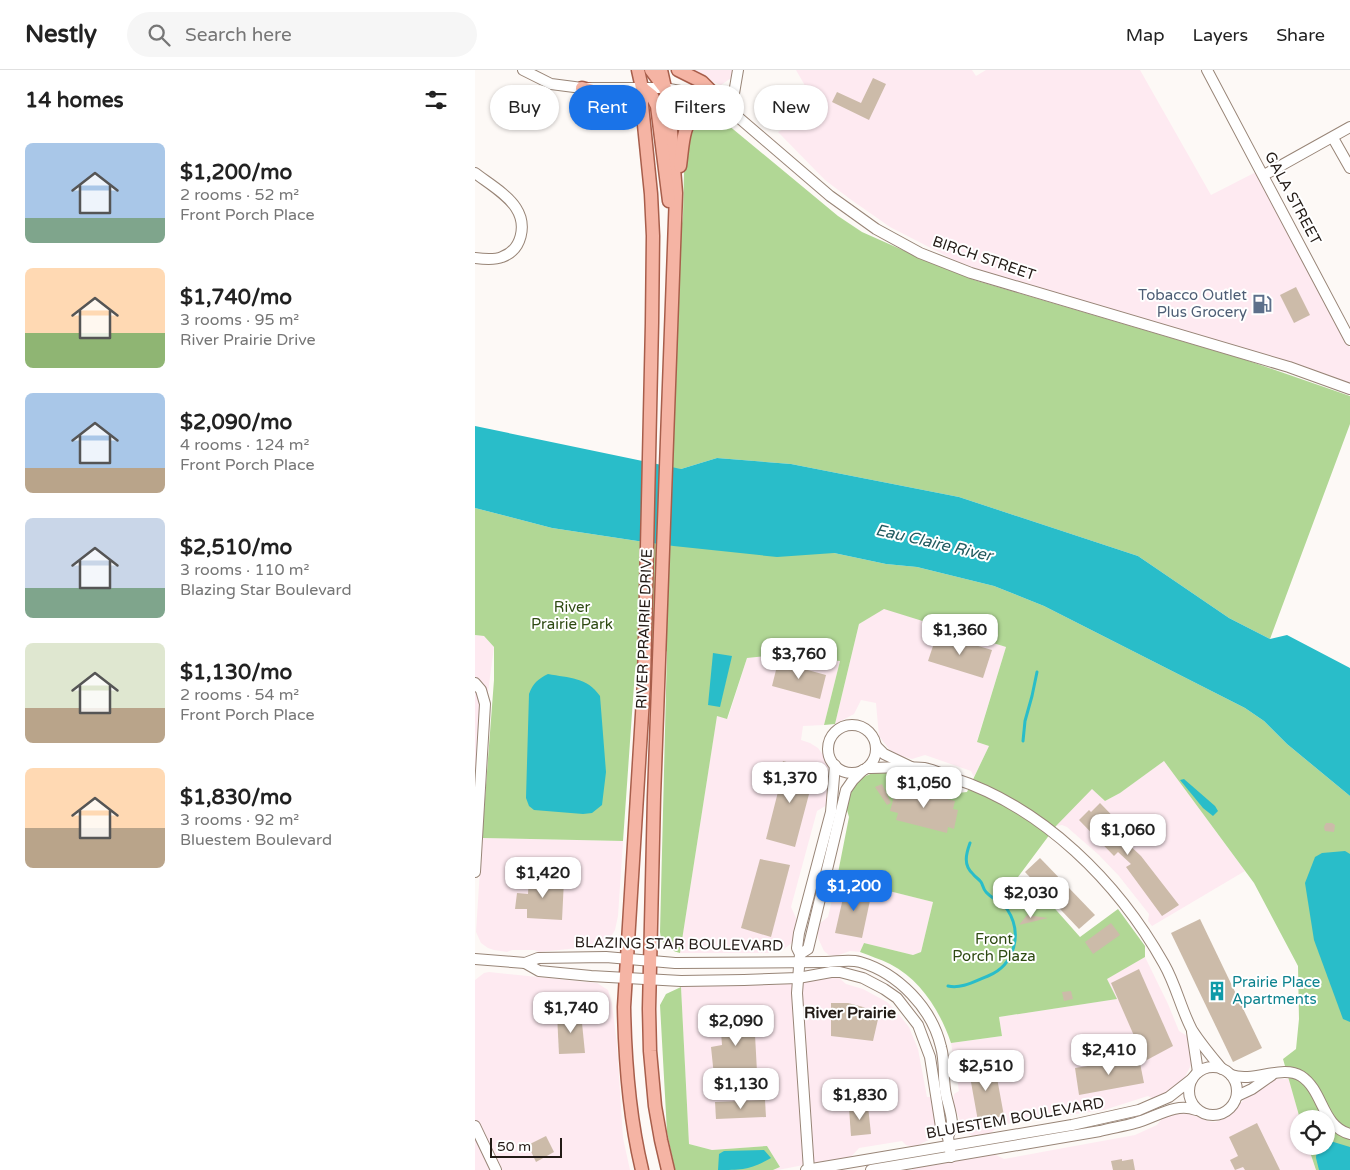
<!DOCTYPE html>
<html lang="en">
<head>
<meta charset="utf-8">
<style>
	body { margin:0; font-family:"Varela Round",sans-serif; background:#f6f6f6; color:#222; height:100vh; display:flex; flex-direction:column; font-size:19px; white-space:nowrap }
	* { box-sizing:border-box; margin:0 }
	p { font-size:16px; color:#767676 }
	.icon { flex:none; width:28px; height:28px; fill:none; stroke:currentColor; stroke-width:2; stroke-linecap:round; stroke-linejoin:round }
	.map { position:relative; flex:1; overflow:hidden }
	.drawer { display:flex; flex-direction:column; background:#fff; width:475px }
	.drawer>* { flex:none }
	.hud { position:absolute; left:15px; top:15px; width:475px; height:45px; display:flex; gap:10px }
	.fabs { position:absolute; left:815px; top:1040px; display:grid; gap:10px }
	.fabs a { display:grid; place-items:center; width:45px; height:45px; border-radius:50%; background:#fff; box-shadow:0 1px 4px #0004; font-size:25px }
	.scale { position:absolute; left:15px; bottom:12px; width:72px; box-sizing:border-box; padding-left:5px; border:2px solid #231b16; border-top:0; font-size:14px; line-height:18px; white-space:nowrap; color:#231b16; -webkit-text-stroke:4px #fff; paint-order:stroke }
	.price { position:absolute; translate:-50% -42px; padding:0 11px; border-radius:10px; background:#fff; color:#222; font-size:16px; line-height:32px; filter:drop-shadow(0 1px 2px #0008) }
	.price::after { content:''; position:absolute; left:50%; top:30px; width:15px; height:11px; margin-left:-8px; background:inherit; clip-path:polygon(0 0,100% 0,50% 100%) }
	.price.active { background:#1a73e8; color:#fff }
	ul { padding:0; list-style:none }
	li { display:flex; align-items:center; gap:15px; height:125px; padding:0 25px }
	li span { display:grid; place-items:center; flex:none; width:140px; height:100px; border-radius:8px; color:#555 }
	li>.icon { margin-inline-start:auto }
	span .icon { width:60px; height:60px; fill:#fffc; stroke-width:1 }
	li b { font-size:21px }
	h2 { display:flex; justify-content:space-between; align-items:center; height:60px; padding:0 25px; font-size:21px }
	.pill { padding:0 18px; border-radius:22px; background:#fff; box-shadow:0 1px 4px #0004; font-size:18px; line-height:45px }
	.pill.active { background:#1a73e8; color:#fff }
	header { display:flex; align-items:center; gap:30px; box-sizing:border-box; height:70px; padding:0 25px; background:#fff; border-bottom:1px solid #e0e0e0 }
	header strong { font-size:24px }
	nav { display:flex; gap:28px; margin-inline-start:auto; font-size:18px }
	.search { width:350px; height:45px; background:#f6f6f6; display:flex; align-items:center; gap:12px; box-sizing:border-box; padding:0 18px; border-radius:28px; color:#767676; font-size:19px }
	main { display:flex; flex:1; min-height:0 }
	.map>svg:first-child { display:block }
	.commercial { fill:#feeaf1 }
	.green { fill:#b1d795 }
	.water { fill:#29bdc9 }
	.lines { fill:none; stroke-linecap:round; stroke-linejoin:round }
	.stream { stroke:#29bdc9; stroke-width:3 }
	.building { fill:#ccbba9 }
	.minor-casing { stroke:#988577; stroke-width:12 }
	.major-casing { stroke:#a85e4b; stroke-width:15 }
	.minor { stroke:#fff; stroke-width:10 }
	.major { stroke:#f5b4a4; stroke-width:12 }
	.labels { text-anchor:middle; stroke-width:4; stroke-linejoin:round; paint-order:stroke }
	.street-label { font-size:15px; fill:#231b16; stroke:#fff }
	.service-label { font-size:15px; fill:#4e5e75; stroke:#fff; text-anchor:end }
	.park-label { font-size:15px; fill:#2e4a12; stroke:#fff }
	.culture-label { font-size:15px; fill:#0d838f; stroke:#fff; text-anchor:start }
	.water-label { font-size:16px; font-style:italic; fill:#235b60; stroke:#fff }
	.neighbourhood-label { font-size:16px; font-weight:bold; fill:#231b16; stroke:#fff }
</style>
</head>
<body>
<header>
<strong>Nestly</strong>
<div class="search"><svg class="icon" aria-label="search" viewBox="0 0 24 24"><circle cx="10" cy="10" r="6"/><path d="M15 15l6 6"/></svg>Search here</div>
<nav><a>Map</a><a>Layers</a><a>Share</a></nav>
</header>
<main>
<section class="drawer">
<h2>14 homes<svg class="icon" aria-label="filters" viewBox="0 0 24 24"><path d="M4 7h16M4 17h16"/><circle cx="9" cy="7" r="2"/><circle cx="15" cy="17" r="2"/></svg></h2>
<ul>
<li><span style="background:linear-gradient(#a9c7e8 75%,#7fa58c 0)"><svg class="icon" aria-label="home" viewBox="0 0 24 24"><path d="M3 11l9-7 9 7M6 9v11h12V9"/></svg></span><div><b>$1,200/mo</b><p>2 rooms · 52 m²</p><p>Front Porch Place</p></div></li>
<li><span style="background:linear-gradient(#ffd9b3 65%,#8fb573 0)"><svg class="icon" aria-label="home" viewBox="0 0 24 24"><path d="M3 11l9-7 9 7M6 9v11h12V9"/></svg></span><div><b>$1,740/mo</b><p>3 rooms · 95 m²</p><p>River Prairie Drive</p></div></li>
<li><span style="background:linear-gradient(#a9c7e8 75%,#b9a48a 0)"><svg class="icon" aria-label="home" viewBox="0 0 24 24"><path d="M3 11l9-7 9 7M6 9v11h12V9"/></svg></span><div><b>$2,090/mo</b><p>4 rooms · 124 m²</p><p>Front Porch Place</p></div></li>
<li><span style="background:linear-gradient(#c9d6e8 70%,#7fa58c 0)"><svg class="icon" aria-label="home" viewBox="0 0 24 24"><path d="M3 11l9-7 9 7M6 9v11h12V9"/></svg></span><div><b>$2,510/mo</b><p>3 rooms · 110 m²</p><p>Blazing Star Boulevard</p></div></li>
<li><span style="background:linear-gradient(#dfe7d0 65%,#b9a48a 0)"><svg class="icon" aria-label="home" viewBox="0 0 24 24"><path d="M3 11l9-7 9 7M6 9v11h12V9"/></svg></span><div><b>$1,130/mo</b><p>2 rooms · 54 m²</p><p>Front Porch Place</p></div></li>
<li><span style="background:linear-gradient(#ffd9b3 60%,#b9a48a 0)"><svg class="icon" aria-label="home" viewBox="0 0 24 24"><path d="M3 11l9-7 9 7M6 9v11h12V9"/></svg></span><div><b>$1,830/mo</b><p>3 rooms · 92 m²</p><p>Bluestem Boulevard</p></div></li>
</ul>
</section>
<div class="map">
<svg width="875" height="1100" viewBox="0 0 875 1100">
	<rect width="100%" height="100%" fill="#fdf9f6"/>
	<g class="commercial">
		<polygon points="213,0 261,0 256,8 246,15 238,12"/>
		<polygon points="321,0 497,0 501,6 511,0 665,0 736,125 781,102 875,278 875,313 505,200 483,192 415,157 375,129 350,110 303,62 344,40"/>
		<polygon points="409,538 531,577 502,671 514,676 499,707 496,701 450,685 437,689 423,685 414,679 404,666 401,633 386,630 379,644 360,654 384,554"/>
		<polygon points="0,565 9,566 19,577 0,720"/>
		<polygon points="300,585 365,591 349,655 328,656 326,670 335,673 343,678 351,689 353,697 354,721 352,735 342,741 316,837 322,850 318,872 309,879 295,883 205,883 242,645 253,648 272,588"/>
		<polygon points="689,691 770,801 677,856 673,851 674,844 644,806 624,785 592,757 587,755 581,756 617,718 630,731 645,723"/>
		<polygon points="7,768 148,771 143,846 140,860 134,870 125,875 113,877 65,882 59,880 37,880 32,882 19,880 13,878 6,873 1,862"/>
		<polygon points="362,808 458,832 446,882 438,885 389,873 385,882 375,881 361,886 354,885 349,881 343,868 343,860 344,854 353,847"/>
		<polygon points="670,887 693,934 704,961 712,966 714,971 716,995 709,1009 690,1024 679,1029 673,1026 629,1040 524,1055 514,1065 499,1067 489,1061 478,1033 479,1024 484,1021 476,973 527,966 524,947 641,929 631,909"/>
		<polygon points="14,902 122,913 133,920 137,934 142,975 148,1068 155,1100 0,1100 0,910 9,903"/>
		<polygon points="359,907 363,907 371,914 388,919 412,932 420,940 434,957 443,979 452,1027 456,1027 464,1058 460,1065 456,1069 439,1077 431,1075 427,1071 384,1078 375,1088 360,1091 354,1090 303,1100 298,1100 305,1097 292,1076 237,1080 214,1074 206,917 214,915 300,915"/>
		<polygon points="801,1009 814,1009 825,1049 824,1049 824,1076 833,1076 841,1100 437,1100 439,1097 517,1083 529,1089 660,1065 682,1055 689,1046 706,1043 710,1042 733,1051 740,1052 753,1047 773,1025 785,1017"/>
	</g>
	<g class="green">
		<polygon points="229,44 235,44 247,50 363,146 387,162 450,190 499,210 771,290 875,326 875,354 795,569 754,548 663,486 484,427 316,394 242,388 206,399 193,398 203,184 208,146 209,102 212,70 219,49"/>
		<path d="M0,438L77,458L189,475L359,483L411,494L442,497L519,516L569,536L770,638L789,651L812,674L875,726V1100H841L833,1076H851V1049H825L808,989L821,979L824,949L823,896L779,813L689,691L645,723L630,731L617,719L581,756L543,807L574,832L605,867L643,839L670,876V887L632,909L642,929L524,947L527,966L476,973C465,941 446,910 415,894C405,889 395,886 385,882L389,873L438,885L446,882L458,832L362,808L374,747L371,737L372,731L379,714L384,709L402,701H425L437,703L447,711L482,723L492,722L514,676L502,672L531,577L409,539L384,554L360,654L349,655L365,591L300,585L272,588L252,649L242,646L205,883C193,880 186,874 185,862L192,581L160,601L148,771L7,768L19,610V577L9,566L0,565Z"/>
		<polygon points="206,917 214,1074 237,1080 292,1076 305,1097 298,1100 200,1100 192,1062 185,935 191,924"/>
	</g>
	<g class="water">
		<polygon points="0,356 206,399 242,388 316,394 484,427 663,486 754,548 795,569 812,565 875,598 875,726 812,674 789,651 770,638 569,536 519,516 442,497 411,494 359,483 302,487 189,475 77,458 0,438"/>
		<polygon points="238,583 257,586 245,637 233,635"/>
		<path d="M73,604C94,608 112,607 125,626L131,702L127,735L117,743L108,744L59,740L54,736L51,728L54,624C58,613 63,609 73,604Z"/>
		<polygon points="709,709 740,736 743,741 738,746 728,738 705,710"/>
		<polygon points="870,781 875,784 875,952 868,949 839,870 830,813 840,787 847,783"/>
		<polygon points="852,1070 875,1077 875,1100 844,1100 841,1088 842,1076 851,1076"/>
		<path d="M289,1080L296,1088C275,1100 267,1100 243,1100L244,1084L249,1081Z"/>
	</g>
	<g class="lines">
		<g class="stream">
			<polyline points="548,671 550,651 557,626 562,602"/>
			<path d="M473,916C487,919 500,911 513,906C540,895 548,863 532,839C526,831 517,829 511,822C508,819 508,815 506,812C504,809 500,807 498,804C488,795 491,784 495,773"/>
		</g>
	</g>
	<g class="building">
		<polygon points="398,8 411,14 394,50 357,32 362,22 386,33"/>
		<polygon points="821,217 835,245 819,253 805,225"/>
		<polygon points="462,564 517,580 508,608 453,591"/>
		<polygon points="303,592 351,605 345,629 297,616"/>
		<polygon points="308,691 333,698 331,707 338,709 320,777 291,769 305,714 302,713"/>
		<polygon points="407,714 416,733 412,735 400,717"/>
		<polygon points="422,716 441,721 441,718 457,722 457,725 480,731 478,739 483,740 479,759 473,757 472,763 421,750 423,743 415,741"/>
		<polygon points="625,733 656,765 650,771 666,786 704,835 687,846 651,797 656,794 643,782 639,786 604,750 614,740 616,742"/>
		<polygon points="851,753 857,753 860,755 859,762 850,761 849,757"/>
		<polygon points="565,788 620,845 604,859 550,802"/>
		<polygon points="285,789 315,795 296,867 266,858"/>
		<polygon points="54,807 89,810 87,850 52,848 52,839 40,839 42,823 53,824"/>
		<polygon points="371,815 397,821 387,868 360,863"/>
		<polygon points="552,845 573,848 544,855"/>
		<polygon points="725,849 787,978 758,992 696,863"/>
		<polygon points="636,853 645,865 618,884 610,872"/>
		<polygon points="664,899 698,976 670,991 636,913"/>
		<polygon points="596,921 598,929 589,931 587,922"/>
		<polygon points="356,933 373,933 388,937 404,945 398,971 356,966"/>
		<polygon points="106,943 110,983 84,984 82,944"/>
		<polygon points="279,946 282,1002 239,1006 236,977 247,975 245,948"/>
		<polygon points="664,988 669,1013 604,1025 600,998"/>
		<polygon points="514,992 515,998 520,997 529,1046 503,1051 494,1001 502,1000 501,994"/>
		<polygon points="290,1030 291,1047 241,1049 240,1032"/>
		<polygon points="393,1036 396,1064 376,1066 374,1038"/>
		<polygon points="782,1053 805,1100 770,1100 768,1097 760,1100 755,1090 763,1086 754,1067"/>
		<polygon points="71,1066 79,1082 61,1092 53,1075"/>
		<polygon points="647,1089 647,1091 658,1089 660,1100 638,1100 636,1091"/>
	</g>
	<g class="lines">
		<defs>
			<g id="minor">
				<polyline points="48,0 76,14 107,18 189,18 221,24 240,32 256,41 355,126 401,159 445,183 496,203 814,297 875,319"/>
				<polyline points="732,0 875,270"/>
				<polyline points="256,41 263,0"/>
				<polyline points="858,68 875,98"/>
				<path d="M0,103C13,113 32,124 41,138C52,155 47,180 27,187C20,190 8,189 0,188"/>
				<polyline points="789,105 875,57"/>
				<circle cx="377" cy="679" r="24"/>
				<polyline points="401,676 409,684 436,697"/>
				<path d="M392,698C411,698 431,696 449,698C459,700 469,705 478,708C568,737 643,812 689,894C701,915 706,939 717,960C726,974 736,986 747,999"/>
				<polyline points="0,802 10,634 6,620 0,613"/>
				<polyline points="325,884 333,879 371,720 378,710 388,700"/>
				<polyline points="0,889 50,893 64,901 116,906 206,911 269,910 323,908 356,902 365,902 388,908 409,919 422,928 443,955 455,987 466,1057 473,1067 476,1087"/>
				<path d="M50,893L63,888L131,887L200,893L351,892C362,892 374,889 385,892C423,903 457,938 466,977C470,991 468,1005 470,1019C471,1029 478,1046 477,1056C476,1059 474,1064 473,1067"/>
				<polyline points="717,962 723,1002"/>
				<circle cx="738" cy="1021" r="24"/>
				<path d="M756,1005C779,1013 807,994 826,1006C849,1021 846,1056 875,1064"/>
				<polyline points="762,1026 777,1019 797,1005"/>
				<polyline points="0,1056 21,1100"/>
				<polyline points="331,1100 597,1055 664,1040 694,1027 717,1009"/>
				<polyline points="334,1100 322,923 325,884 322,878 324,863 356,742 360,695"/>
				<path d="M396,1100L625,1061C637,1058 649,1056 660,1053C680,1048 700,1032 721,1040"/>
			</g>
			<g id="major">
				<path d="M163,0L167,18V35L176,124L178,166L177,253L169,612L149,937C150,992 154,1046 167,1100"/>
				<polyline points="176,0 188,16"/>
				<polyline points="186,0 194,36 201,123 179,727 174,939 175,981 180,1036 186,1070 193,1100"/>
				<polyline points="203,0 227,12 256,41"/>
				<polyline points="107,18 153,31 159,36 167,48"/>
				<polyline points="167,18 177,26 182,36 194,131"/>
				<path d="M205,96C208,74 207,57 222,39L231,38L256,41"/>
			</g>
		</defs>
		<use href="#minor" class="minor-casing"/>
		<use href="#major" class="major-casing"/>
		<use href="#minor" class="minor"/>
		<use href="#major" class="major"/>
	</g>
	<defs>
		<symbol id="fuel-bare" viewBox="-9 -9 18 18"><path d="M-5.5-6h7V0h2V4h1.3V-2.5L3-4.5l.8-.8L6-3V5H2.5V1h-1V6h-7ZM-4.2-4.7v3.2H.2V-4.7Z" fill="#5c6f8a" stroke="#fff" stroke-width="2.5" paint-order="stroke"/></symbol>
		<symbol id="building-bare" viewBox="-9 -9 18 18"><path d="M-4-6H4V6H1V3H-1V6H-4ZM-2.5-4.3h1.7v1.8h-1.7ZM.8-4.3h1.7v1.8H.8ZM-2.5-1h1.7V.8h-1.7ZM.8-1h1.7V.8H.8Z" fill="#0f9aa8" stroke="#fff" stroke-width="2.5" paint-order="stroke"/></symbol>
	</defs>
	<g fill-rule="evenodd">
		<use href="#fuel-bare" x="773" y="220" width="28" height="28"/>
		<use href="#building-bare" x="728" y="907" width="28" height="28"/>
	</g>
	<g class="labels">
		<g class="street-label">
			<text transform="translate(818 128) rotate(62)" y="5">GALA STREET</text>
			<text transform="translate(509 188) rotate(19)" y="5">BIRCH STREET</text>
			<text transform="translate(169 559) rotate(-88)" y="5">RIVER PRAIRIE DRIVE</text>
			<text transform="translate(204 874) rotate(1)" y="5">BLAZING STAR BOULEVARD</text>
			<text transform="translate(540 1048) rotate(-10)" y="5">BLUESTEM BOULEVARD</text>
		</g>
		<g class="service-label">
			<text x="772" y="230">Tobacco Outlet<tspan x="772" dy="17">Plus Grocery</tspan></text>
		</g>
		<g class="park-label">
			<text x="97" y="542">River<tspan x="97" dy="17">Prairie Park</tspan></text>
			<text x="519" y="874">Front<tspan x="519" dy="17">Porch Plaza</tspan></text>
		</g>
		<g class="culture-label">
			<text x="757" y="917">Prairie Place<tspan x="757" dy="17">Apartments</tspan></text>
		</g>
		<g class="water-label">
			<text transform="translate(459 472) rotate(13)" y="6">Eau Claire River</text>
		</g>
		<g class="neighbourhood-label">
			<text x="375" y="948">River Prairie</text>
		</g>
	</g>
</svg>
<div class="fabs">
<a><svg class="icon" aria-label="locate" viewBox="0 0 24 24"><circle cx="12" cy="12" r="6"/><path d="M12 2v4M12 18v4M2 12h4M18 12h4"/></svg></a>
</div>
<div class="scale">50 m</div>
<b class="price" style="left:485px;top:586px">$1,360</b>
<b class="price" style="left:324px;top:610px">$3,760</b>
<b class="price" style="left:315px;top:734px">$1,370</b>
<b class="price" style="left:449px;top:739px">$1,050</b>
<b class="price" style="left:653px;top:786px">$1,060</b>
<b class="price" style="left:68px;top:829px">$1,420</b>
<b class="price active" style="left:379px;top:842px">$1,200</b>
<b class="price" style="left:556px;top:849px">$2,030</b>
<b class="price" style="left:96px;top:964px">$1,740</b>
<b class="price" style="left:261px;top:977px">$2,090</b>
<b class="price" style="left:634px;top:1006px">$2,410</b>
<b class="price" style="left:511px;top:1022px">$2,510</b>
<b class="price" style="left:266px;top:1040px">$1,130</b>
<b class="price" style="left:385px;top:1051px">$1,830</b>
<div class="hud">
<a class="pill">Buy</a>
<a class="pill active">Rent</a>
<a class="pill">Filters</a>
<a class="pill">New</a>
</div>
</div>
</main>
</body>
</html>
